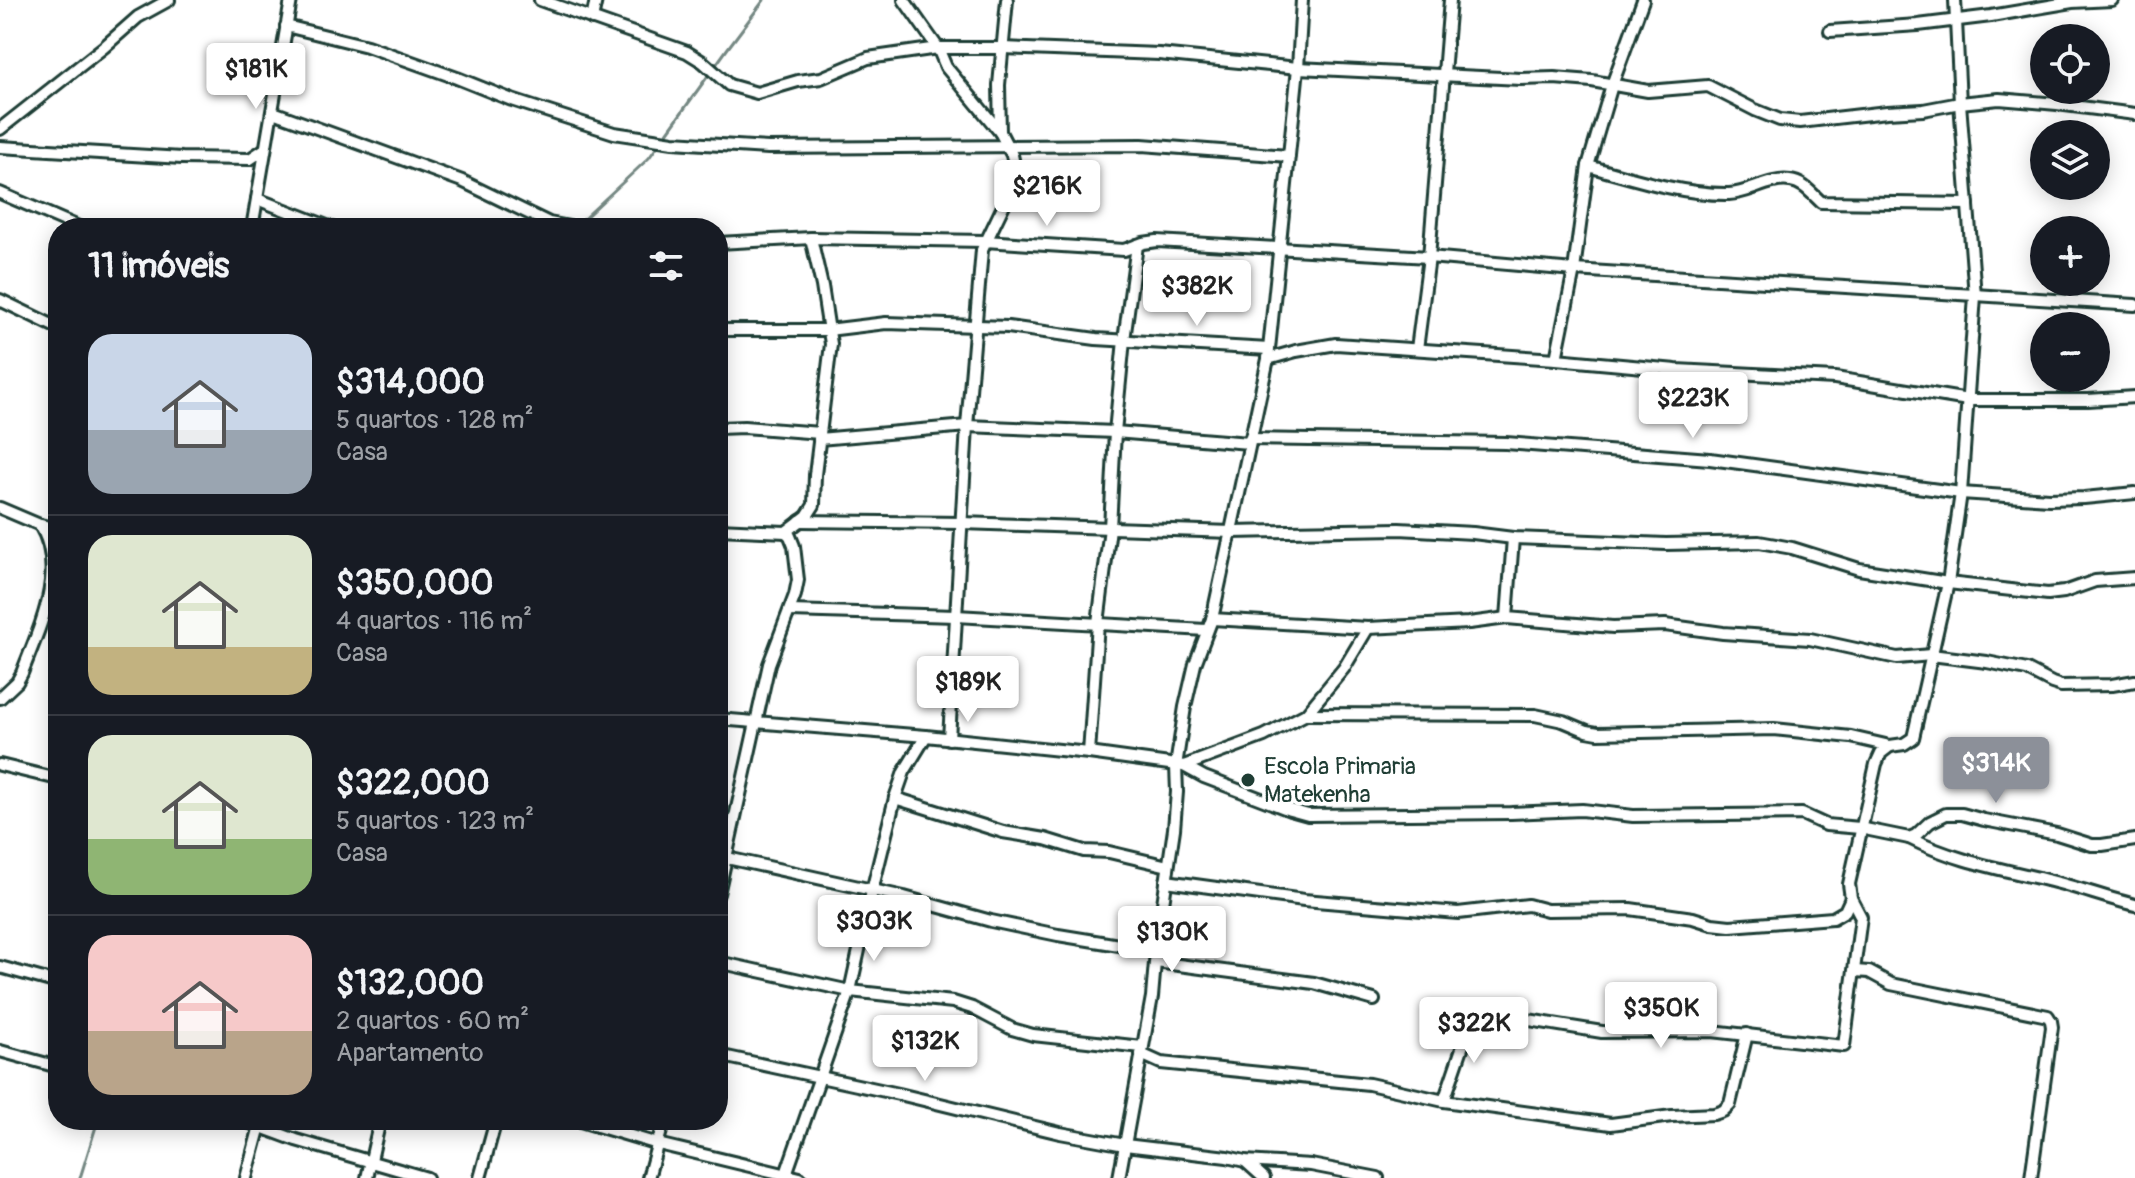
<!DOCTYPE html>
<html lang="pt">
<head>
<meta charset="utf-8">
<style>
	body { margin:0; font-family:Pangolin,sans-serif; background:#20242c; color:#f1f3f6; height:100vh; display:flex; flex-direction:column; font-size:30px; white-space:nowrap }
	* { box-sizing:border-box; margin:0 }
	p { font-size:26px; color:#9ea1a6 }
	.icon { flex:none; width:44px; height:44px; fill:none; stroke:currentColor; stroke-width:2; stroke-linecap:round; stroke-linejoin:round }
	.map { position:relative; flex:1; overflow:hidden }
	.panel { position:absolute; left:48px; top:218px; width:680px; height:912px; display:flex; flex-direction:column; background:#171b24; border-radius:32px; box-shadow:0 4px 20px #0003 }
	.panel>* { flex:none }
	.fabs { position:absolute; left:2030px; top:24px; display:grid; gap:16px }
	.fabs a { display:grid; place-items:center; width:80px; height:80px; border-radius:50%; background:#171b24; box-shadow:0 4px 20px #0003; font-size:40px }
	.price { position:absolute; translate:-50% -68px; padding:0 18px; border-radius:8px; background:#fff; color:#222; font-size:26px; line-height:52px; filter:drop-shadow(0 2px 4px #0008) }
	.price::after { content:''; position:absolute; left:50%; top:48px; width:24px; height:18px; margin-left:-12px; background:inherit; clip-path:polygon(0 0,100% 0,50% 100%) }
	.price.current { background:#8c9099; color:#fff }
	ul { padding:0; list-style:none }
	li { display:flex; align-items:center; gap:24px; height:200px; padding:0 40px }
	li+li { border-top:2px solid #363941 }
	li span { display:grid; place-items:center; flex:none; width:224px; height:160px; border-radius:24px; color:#555 }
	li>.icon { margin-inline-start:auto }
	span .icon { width:96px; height:96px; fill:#fffc; stroke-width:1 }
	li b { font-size:34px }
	h2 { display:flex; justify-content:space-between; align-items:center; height:96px; padding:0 40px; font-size:34px }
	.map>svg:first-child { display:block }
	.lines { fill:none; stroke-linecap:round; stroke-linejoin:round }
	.stream { stroke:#758883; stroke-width:3 }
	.street-casing { stroke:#1f3d34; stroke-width:16 }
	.street { stroke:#fff; stroke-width:10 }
	.poi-dot { fill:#1f3d34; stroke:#fff; stroke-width:3 }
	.labels { text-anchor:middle; stroke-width:7; stroke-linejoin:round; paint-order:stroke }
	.poi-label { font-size:24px; fill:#1f3d34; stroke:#fff; text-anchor:start }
</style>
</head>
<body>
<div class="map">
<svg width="2135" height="1178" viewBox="0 0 2135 1178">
	<rect width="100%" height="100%" fill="#fff"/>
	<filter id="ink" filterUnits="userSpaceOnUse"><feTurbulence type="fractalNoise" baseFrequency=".0125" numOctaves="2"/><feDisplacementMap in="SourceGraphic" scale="16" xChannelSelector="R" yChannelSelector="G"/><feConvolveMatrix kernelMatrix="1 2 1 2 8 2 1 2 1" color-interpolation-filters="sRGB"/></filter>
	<g filter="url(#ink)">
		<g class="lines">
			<g class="stream">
				<polyline points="664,137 728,48 764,0"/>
				<polyline points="577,225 649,158 659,144"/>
				<polyline points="80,1178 98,1120"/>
			</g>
			<defs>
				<g id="street">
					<polyline points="540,0 687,52 703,62 729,85 757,93 798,81 821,78 868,58 938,48 946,67 1000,132"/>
					<polyline points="904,0 938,48 1003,48 1159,54 1298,68 1521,79 1554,78 1592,81 1648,91 1708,86 1755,110 1780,120 1800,122 1887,112 1923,110 1960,103 1999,99 2057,104 2135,114"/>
					<polyline points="592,19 596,0"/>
					<polyline points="286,26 367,46 457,78 512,100 614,133 673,142 768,148 1142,145 1289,156"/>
					<polyline points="1830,31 1918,25 1991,16 2072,2 2112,0"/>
					<polyline points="273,112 462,181 549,223 575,228"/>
					<polyline points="0,129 104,47 138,17 169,0"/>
					<polyline points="0,147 182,158 250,159 265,149"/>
					<path d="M1588,166C1631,178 1684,195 1729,194C1750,193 1770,178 1790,181C1803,182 1812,194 1821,202L1968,204"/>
					<polyline points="0,193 81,228"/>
					<polyline points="257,199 332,228"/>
					<polyline points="252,228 291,0"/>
					<polyline points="718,243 811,238 985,241 1124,250 1143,243 1157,241 1429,257 1574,270 2135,305"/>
					<polyline points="0,300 58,328"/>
					<polyline points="718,330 828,330 886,323 1008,327 1096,339 1269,349"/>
					<polyline points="1417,349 1429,257 1450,0"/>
					<polyline points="1268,359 1296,351 1336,344 1556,359 1676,370 1835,378 1968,400 2088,400 2135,397"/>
					<polyline points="1556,359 1574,270 1588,166 1612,85 1643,0"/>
					<polyline points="718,428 744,427 820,433"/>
					<polyline points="819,439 967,426 1115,432 1249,443"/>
					<polyline points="1250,439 1506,443 1710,459 1961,493 2049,499 2084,498 2135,493"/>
					<polyline points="0,508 40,525 58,529"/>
					<polyline points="800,521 962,523 1232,532 1399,529 1473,533 1513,538 1666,544 1759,542 1792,548 1859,569 1948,583 2048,594 2064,592 2095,581 2135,578"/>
					<polyline points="718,529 786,532 807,516 814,505 815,475 831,344 822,286 811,238"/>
					<polyline points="790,611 956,616 1206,630"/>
					<polyline points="1507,618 1513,538"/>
					<polyline points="1212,619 1368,628 1469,623 1507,618 1613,627 1665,625 1723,633 1810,639 1897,658 1931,655 1987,662 2027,670 2052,683 2061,686 2112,685 2135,681"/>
					<path d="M0,698L17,682L22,673C39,628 68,571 40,525"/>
					<polyline points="1306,714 1535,715 1563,721 1587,731 1598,733 1774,729 1851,737 1890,746 1904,744 1913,738 1948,583 1961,493 1975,296 1960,103 1955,0"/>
					<polyline points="718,719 926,736 1089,753 1184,766 1264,736 1306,714 1344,668 1368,628"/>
					<polyline points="949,739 967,426 982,250 1010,192 1015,169 1012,155 1000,132 999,85 1007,0"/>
					<polyline points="1089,753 1098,623 1110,528 1115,432 1124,340 1137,245"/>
					<polyline points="0,765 58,779"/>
					<polyline points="1184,766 1204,777 1290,810 1308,815 1511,813 1582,810 1633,816 1802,814 1826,825 1860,828 1909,838 1916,835 1930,822 1946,814 1962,814 1984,820 2057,834 2092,845 2102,845 2135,840"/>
					<polyline points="895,798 1003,832 1045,839 1084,851 1109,852 1168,866"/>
					<path d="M1909,838C1954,861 2002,869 2051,881C2079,888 2107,898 2135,905"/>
					<polyline points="718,856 904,897 991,921 1058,935 1156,951"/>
					<polyline points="1166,881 1304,900 1458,913 1528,905 1547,910 1630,909 1693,918 1712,924 1730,926 1833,918 1845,911 1851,898"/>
					<polyline points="718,894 769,664 795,595 798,580 794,546 790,536 786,532"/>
					<polyline points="718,962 850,991 953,1002 972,1008 1012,1029 1033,1035 1142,1047"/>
					<polyline points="1156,962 1314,983 1374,1000"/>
					<polyline points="0,967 58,983"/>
					<polyline points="1855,971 1869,972 1891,984 2048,1016 2051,1021 2052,1027 2031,1178"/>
					<polyline points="0,1051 58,1067"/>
					<polyline points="1141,1054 1161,1063 1369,1084 1444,1101 1611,1124 1672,1116 1714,1114 1723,1111 1730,1104 1747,1034"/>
					<polyline points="718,1055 899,1094 1060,1133 1125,1145 1227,1157 1245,1161 1311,1165 1378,1178"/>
					<polyline points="1444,1101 1472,1019 1475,1014 1480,1012 1602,1032 1712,1031 1844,1046 1861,917 1851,898 1849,884 1876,764 1881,753 1890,746"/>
					<polyline points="242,1120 296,1140 427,1178"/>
					<polyline points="577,1120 658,1144 800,1178"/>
					<polyline points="1245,1161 1264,1178"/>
					<polyline points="786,1174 850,991 872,891 895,798 904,772 926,736"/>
					<polyline points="246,1178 261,1122"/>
					<polyline points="367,1178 380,1120"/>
					<polyline points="480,1178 496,1120"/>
					<polyline points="648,1178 664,1120"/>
					<polyline points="1119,1178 1152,997 1156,951 1174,829 1177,792 1176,766 1185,707 1195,664 1212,619 1268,359 1298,68 1302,0"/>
				</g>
			</defs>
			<use href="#street" class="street-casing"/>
			<use href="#street" class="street"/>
		</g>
	</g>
	<circle class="poi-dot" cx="1248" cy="780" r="8"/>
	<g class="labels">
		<g class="poi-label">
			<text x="1264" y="774">Escola Primaria<tspan x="1264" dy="28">Matekenha</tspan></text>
		</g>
	</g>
</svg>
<div class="fabs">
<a><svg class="icon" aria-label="locate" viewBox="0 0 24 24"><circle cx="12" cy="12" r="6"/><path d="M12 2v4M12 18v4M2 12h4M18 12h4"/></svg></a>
<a><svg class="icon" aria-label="layers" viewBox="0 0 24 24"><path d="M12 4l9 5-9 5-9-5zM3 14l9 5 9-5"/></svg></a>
<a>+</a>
<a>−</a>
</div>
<b class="price" style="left:256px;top:111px">$181K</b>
<b class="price" style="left:1047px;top:228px">$216K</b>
<b class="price" style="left:1197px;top:328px">$382K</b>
<b class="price" style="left:1693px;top:440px">$223K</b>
<b class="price" style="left:968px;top:724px">$189K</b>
<b class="price current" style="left:1996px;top:805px">$314K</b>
<b class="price" style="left:874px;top:963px">$303K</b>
<b class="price" style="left:1172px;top:974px">$130K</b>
<b class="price" style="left:1661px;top:1050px">$350K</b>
<b class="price" style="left:1474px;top:1065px">$322K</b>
<b class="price" style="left:925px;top:1083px">$132K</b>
<section class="panel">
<h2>11 imóveis<svg class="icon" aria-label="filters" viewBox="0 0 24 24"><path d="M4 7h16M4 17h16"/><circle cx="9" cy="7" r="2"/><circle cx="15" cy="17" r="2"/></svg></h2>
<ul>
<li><span style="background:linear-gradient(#c9d6e8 60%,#9aa5b1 0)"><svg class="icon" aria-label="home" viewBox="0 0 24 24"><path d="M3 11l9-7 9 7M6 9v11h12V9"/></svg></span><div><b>$314,000</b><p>5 quartos · 128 m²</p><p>Casa</p></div></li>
<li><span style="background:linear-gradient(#dfe7d0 70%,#c2b280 0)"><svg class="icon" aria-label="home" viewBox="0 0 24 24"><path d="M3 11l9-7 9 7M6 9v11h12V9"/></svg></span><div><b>$350,000</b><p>4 quartos · 116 m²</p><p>Casa</p></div></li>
<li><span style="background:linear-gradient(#dfe7d0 65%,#8fb573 0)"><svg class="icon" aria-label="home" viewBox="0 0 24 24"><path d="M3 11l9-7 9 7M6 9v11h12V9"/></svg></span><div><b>$322,000</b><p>5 quartos · 123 m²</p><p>Casa</p></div></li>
<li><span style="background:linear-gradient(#f6c9c9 60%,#b9a48a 0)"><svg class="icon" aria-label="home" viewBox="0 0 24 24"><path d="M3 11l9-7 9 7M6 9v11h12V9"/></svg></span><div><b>$132,000</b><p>2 quartos · 60 m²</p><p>Apartamento</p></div></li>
</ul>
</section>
</div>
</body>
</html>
